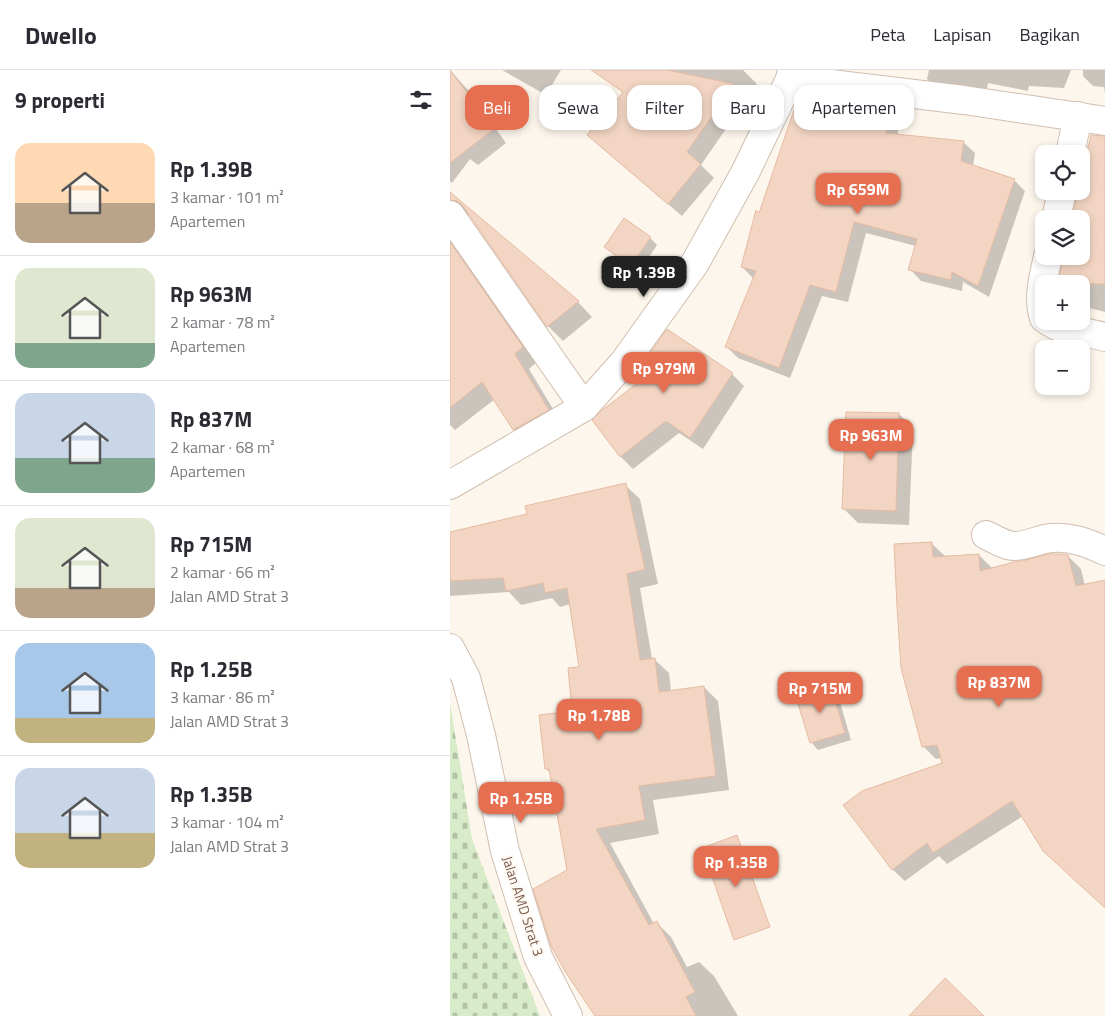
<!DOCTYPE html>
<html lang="id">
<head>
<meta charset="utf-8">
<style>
	body { margin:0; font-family:"Titillium Web",sans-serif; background:#f2f2f3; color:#2b2b33; height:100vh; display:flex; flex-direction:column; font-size:19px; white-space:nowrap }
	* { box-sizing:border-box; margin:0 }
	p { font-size:16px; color:#7c7c81 }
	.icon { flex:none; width:28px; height:28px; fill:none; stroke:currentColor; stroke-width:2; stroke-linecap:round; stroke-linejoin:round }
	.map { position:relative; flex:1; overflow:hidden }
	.drawer { display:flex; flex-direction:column; background:#fff; width:450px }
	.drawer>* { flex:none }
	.guide { position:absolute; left:15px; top:15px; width:475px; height:45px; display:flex; gap:10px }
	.controls { position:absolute; left:585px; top:75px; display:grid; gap:10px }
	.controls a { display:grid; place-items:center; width:55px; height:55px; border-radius:10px; background:#fff; box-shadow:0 2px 8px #0003; font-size:25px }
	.price { position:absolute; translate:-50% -42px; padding:0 11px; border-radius:10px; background:#e76f51; color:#fff; font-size:16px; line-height:32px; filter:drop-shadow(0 1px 2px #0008) }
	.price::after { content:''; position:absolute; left:50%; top:30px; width:15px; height:11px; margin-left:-8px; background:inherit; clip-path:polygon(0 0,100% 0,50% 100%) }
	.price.selected { background:#222; color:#fff }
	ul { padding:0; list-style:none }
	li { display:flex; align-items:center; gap:15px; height:125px; padding:0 15px }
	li+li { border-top:1px solid #e1e1e2 }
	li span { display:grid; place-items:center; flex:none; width:140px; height:100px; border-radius:15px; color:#555 }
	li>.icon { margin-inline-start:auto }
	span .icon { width:60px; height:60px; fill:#fffc; stroke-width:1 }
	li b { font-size:21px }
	h2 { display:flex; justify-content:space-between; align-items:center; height:60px; padding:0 15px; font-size:21px }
	.tag { padding:0 18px; border-radius:15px; background:#fff; box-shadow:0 2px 8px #0003; font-size:18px; line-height:45px }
	.tag.selected { background:#e76f51; color:#fff }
	header { display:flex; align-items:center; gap:30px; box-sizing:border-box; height:70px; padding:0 25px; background:#fff; border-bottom:1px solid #e1e1e2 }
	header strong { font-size:24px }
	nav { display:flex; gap:28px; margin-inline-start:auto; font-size:18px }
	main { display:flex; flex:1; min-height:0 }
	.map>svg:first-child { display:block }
	.cemetery { fill:url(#cemetery-stones) }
	.shadow { fill:#0003 }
	.building { fill:#f3d5c3; stroke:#e6bba3 }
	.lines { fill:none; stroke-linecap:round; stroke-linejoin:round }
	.minor-casing { stroke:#d1beb0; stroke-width:30 }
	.minor { stroke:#fff; stroke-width:28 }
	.labels { text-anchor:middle; stroke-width:4.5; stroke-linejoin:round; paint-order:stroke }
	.street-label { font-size:14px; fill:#7a5c4d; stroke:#fffaf3 }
</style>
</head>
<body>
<header>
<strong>Dwello</strong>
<nav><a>Peta</a><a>Lapisan</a><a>Bagikan</a></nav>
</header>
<main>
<section class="drawer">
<h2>9 properti<svg class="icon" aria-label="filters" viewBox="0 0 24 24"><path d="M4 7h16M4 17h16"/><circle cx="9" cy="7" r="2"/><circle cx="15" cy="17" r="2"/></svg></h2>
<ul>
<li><span style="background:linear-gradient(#ffd9b3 60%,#b9a48a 0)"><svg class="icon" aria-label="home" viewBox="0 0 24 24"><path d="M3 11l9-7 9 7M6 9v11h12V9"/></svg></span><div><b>Rp 1.39B</b><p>3 kamar · 101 m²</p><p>Apartemen</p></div></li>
<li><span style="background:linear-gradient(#dfe7d0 75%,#7fa58c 0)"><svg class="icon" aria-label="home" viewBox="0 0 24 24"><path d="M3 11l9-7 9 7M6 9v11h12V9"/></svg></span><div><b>Rp 963M</b><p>2 kamar · 78 m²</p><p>Apartemen</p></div></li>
<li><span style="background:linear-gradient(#c9d6e8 65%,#7fa58c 0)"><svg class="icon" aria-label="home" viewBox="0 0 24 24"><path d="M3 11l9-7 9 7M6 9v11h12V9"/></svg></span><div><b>Rp 837M</b><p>2 kamar · 68 m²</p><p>Apartemen</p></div></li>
<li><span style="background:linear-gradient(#dfe7d0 70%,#b9a48a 0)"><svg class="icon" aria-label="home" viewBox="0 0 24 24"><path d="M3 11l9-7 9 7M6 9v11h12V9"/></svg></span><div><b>Rp 715M</b><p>2 kamar · 66 m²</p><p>Jalan AMD Strat 3</p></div></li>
<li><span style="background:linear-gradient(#a9c7e8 75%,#c2b280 0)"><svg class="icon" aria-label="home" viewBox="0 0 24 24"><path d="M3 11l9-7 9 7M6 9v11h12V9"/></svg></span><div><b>Rp 1.25B</b><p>3 kamar · 86 m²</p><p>Jalan AMD Strat 3</p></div></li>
<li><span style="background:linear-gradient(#c9d6e8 65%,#c2b280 0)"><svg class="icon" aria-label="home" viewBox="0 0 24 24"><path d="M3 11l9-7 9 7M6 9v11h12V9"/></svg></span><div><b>Rp 1.35B</b><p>3 kamar · 104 m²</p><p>Jalan AMD Strat 3</p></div></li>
</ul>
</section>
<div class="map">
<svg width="655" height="946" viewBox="0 0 655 946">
	<defs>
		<pattern id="cemetery-stones" width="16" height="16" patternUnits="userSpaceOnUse" patternTransform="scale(1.25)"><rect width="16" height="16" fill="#d8ecc9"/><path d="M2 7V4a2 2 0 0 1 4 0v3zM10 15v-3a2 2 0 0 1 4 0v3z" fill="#b4c2a5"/></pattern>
	</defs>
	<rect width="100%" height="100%" fill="#fdf6ec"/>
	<polygon class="cemetery" points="0,633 22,769 90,946 0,946"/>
	<g class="shadow">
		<polygon points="0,0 18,20 56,73 28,95 20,89 2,113 0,111"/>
		<polygon points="52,0 111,0 96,25"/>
		<polygon points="176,0 293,0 307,14 251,95 264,108 232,146 152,78 139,65 174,24 165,16"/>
		<polygon points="479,0 621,0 614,18 579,16 578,21 538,13 536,26 491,22 477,9"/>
		<polygon points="633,0 655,0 655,23 654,17 643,16 633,6"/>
		<polygon points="437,49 448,60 448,66 513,72 525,83 523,96 564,110 575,121 539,227 513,212 512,221 471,211 460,199 466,176 416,163 398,232 372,226 340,308 288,288 277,277 304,209 292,197 310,145"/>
		<polygon points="655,86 655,242 631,236 631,121"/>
		<polygon points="0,123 128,232 142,247 113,271 98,256 20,145 14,144 0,154"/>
		<polygon points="0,166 87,292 79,299 112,354 78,374 64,360 45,329 5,360 0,355"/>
		<polygon points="200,168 207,175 189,202 163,184 156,177"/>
		<polygon points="282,304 294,316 253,379 229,363 183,399 171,387 144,350"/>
		<polygon points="449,344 463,358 459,455 408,453 394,439"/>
		<polygon points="175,415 190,429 208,514 190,518 202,589 204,589 219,603 221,621 254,617 268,631 279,720 203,730 209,764 160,773 204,854 207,853 221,867 237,897 249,892 264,906 288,946 146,946 101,703 96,699 123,642 130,598 120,534 110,537 102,528 71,535 59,522 0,526 0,474 79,445"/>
		<polygon points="482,474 495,486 529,485 542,498 618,486 631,499 635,516 655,511 655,837 573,746 497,794 489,786 455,811 442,799 493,694 492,688 486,689 473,676"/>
		<polygon points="380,615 387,622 401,670 368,680 361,672"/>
	</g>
	<g class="building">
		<polygon points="0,0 44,59 0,93"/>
		<polygon points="141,0 218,0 284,14 237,82 251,94 218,134 137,65 173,22"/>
		<polygon points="348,28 438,48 436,63 514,71 511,91 565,109 528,216 502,202 501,210 458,200 467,169 404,152 386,222 360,215 329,298 275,277 306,201 291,197 306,140 309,143"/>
		<polygon points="641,65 655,66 655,214 608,214 613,186 631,186 631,149 622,149 628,121 631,121 631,106"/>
		<polygon points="0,122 129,231 97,257 13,136 7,131 0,130"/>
		<polygon points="174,148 201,167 181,196 154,177"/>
		<polygon points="0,172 73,277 65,284 99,340 63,360 32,312 0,338"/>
		<polygon points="217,259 283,303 240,368 216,351 170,387 142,350 151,341 189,312 183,307"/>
		<polygon points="396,342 449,343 446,441 392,439"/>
		<polygon points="176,413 195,499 177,504 190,590 205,588 209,622 254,616 266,706 189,716 195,750 146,759 199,855 207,851 245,922 236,927 246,946 145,946 116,903 101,876 83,819 117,800 99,699 95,699 89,645 122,641 118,598 129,597 117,518 95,523 93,513 56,521 53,508 0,511 0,462 77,444 75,436"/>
		<polygon points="482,472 483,487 529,484 530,501 564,492 576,490 598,484 610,484 618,485 626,516 655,510 655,838 593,781 562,731 483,783 477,773 442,800 393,735 412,721 492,693 487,675 472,677 451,598 447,536 444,474"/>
		<polygon points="380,614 395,663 360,673 345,624"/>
		<polygon points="287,765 320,857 284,870 252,778"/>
		<polygon points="495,908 534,946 459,946"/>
	</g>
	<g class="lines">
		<defs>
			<g id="minor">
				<polyline points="340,9 514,30 655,51"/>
				<polyline points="620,84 628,46"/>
				<polyline points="0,145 134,337"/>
				<polyline points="606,149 612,121"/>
				<path d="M594,248C587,226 594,207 598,186"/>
				<polyline points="598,251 607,256 655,267"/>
				<polyline points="0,415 134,337 175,291 245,193 296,101 340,9 342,0"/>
				<path d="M536,465C545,469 555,476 565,476C575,476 586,471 595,469C617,465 636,472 655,481"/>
				<polyline points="0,578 16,608 31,665 55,781 88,887 118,946"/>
			</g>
		</defs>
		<use href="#minor" class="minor-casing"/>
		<use href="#minor" class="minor"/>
	</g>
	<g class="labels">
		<g class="street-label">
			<text transform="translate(73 836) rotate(72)" y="5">Jalan AMD Strat 3</text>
		</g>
	</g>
</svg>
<div class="controls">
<a><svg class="icon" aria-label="locate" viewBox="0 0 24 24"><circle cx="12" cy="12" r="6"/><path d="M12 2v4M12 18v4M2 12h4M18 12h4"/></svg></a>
<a><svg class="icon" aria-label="layers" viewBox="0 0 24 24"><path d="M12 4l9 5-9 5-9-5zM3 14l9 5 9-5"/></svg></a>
<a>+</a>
<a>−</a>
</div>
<b class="price" style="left:408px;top:145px">Rp 659M</b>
<b class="price selected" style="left:194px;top:228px">Rp 1.39B</b>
<b class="price" style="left:214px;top:324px">Rp 979M</b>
<b class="price" style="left:421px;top:391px">Rp 963M</b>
<b class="price" style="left:549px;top:638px">Rp 837M</b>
<b class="price" style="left:370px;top:644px">Rp 715M</b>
<b class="price" style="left:149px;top:671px">Rp 1.78B</b>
<b class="price" style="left:71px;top:754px">Rp 1.25B</b>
<b class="price" style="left:286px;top:818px">Rp 1.35B</b>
<div class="guide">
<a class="tag selected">Beli</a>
<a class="tag">Sewa</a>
<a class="tag">Filter</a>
<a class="tag">Baru</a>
<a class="tag">Apartemen</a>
</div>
</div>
</main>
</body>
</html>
